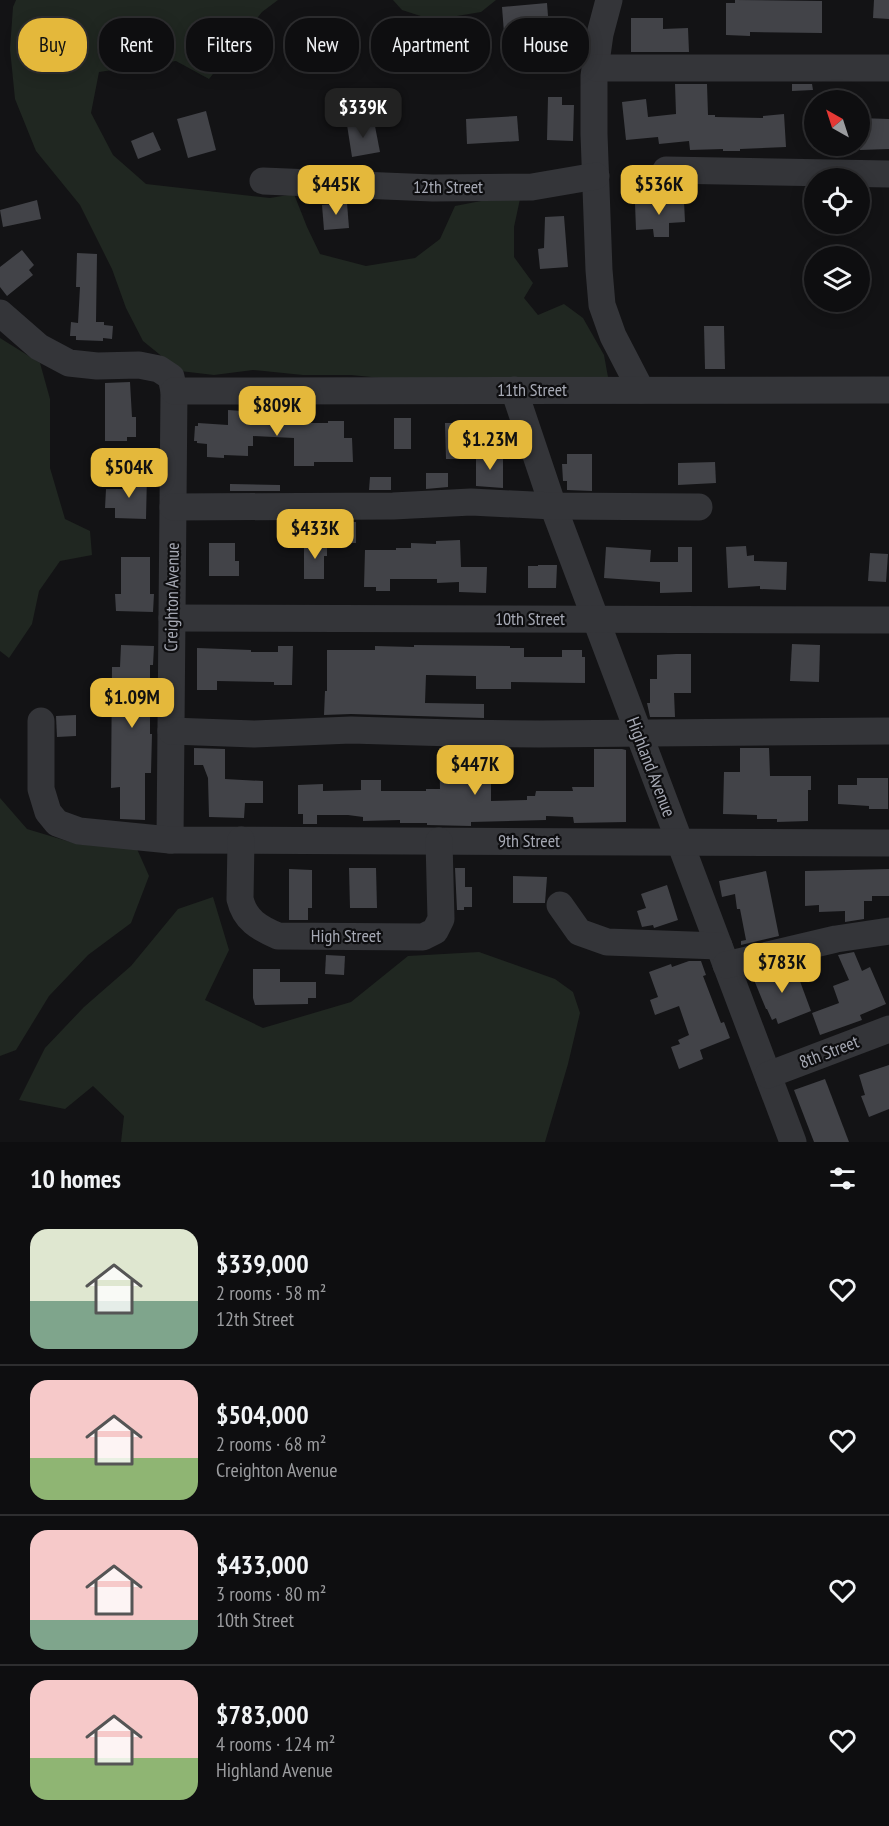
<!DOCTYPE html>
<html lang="en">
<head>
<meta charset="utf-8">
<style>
	body { margin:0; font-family:"PT Sans Narrow",sans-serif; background:#1c1c1e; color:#f1f3f6; height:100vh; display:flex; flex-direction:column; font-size:22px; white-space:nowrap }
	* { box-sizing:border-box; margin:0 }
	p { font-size:20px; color:#9b9c9f }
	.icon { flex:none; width:33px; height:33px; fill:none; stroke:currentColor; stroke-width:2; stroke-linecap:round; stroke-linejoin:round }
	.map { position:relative; height:1142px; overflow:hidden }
	.drawer { display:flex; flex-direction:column; background:#0e0e10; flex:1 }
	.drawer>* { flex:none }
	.top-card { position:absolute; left:18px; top:18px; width:854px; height:54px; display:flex; gap:12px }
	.needle { width:39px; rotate:321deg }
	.buttons { position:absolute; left:804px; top:90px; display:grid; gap:12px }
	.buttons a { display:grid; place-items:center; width:66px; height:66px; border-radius:50%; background:#0e0e10; box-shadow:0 3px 15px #0003,0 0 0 2px #2e2e30; font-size:30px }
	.price { position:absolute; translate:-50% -51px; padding:0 14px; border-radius:12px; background:#e4b83b; color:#111; font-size:20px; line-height:39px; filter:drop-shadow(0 2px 3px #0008) }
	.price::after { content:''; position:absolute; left:50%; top:36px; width:18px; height:14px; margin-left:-9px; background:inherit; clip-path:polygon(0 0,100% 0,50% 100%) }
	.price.current { background:#222; color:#fff }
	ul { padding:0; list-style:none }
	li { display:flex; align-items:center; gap:18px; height:150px; padding:0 30px }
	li+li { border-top:2px solid #2e2e30 }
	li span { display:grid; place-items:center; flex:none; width:168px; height:120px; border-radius:18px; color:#555 }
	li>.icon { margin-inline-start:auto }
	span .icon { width:72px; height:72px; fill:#fffc; stroke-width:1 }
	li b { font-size:26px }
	h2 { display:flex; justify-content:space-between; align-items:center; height:72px; padding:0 30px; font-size:26px }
	.pill { padding:0 21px; border-radius:24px; background:#0e0e10; box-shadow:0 3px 15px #0003,0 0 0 2px #2e2e30; font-size:21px; line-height:54px }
	.pill.current { background:#e4b83b; color:#111 }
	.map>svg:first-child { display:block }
	.green { fill:#202721 }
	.building { fill:#424348 }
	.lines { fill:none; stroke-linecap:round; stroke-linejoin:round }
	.minor { stroke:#343539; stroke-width:27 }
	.labels { text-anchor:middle; stroke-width:4.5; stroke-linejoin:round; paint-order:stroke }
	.street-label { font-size:18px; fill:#a6a9b4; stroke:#0e0e10 }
</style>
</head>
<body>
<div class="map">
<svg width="889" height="1142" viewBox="0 0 889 1142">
	<rect width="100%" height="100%" fill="#131315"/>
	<g class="green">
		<polygon points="16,0 278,0 262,12 209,79 176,61 99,72 91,113 113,155 146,184 270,198 294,194 307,227 320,254 366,266 415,258 440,239 455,206 481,201 520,199 514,227 514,257 533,283 524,298 538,315 564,304 583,318 604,355 608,377 401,380 351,375 303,375 253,370 214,375 180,371 143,341 126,308 112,269 80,205 36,151 15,99 10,49 13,7"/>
		<polygon points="393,0 496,0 481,12 433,20 402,10"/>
		<polygon points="0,338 40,363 50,399 50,468 65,519 90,531 92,555 60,561 39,591 32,624 9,658 0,651"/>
		<polygon points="0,798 27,829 77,844 137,849 149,876 131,923 88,955 49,996 16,1050 0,1056"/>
		<polygon points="213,897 229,950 205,1000 263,1028 351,1002 408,956 479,952 555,979 573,992 580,1013 568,1064 545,1142 121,1142 124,1116 93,1086 65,1109 19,1100 45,1048 84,1007 131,966 178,909"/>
	</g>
	<g class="building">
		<polygon points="735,0 822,1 822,33 750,32 750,36 726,35 726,3 735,3"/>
		<polygon points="874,0 889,0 889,19 873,18"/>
		<polygon points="547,3 549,29 504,33 502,7"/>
		<polygon points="631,18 663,18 663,29 688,28 689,52 631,52"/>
		<polygon points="675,84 707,84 708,115 715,115 715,117 763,118 763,116 784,114 786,147 740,149 740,151 723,151 723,149 690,150 689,141 659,144 658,137 626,140 622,102 646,99 648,117 676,114"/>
		<polygon points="792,84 812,84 813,90 792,91"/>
		<polygon points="548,97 562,97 562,105 574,105 573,141 547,140"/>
		<polygon points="206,111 216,150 188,158 177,119"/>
		<polygon points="517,116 519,141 467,144 466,119"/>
		<polygon points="860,118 889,119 889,149 860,150"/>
		<polygon points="374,121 380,152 352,157 347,125"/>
		<polygon points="153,132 161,150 138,159 131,141"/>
		<polygon points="37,200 41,219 3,227 0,210"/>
		<polygon points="684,201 685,222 669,223 669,237 654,237 653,229 636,230 635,203"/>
		<polygon points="347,203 349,228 324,230 322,205"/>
		<polygon points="564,216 568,267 540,269 538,249 544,248 545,217"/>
		<polygon points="22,250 34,265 29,270 33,275 7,296 0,287 0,267"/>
		<polygon points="77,253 97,254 96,322 104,322 104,325 113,326 112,339 103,338 103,341 76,340 76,336 70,336 71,322 78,323 80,287 76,287"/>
		<polygon points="704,326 724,326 725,369 705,369"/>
		<polygon points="130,382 132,417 136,417 136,437 127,437 127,441 105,441 105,383"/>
		<polygon points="228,410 286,414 286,418 290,418 289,423 328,423 328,421 344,421 344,438 352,438 353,462 314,462 314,466 294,466 294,438 253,436 253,446 248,446 248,456 224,455 224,458 207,457 207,444 197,443 197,441 194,441 195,426 198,426 198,423 228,425"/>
		<rect x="394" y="418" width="17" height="31"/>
		<polygon points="445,423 460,423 460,459 446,459"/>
		<polygon points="567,454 592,454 592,491 567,490 567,481 563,481 562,464 567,464"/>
		<polygon points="476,455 503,455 503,488 476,486"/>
		<polygon points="715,462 716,483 678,485 678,463"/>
		<polygon points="426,473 448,473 448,487 426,489"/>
		<polygon points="126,475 147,475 146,519 115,518 115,508 105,508 106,489 126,489"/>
		<polygon points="370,477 391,477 391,490 369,490"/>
		<polygon points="230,484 280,485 280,491 230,491"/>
		<polygon points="331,522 356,522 356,543 332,543"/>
		<polygon points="460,540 461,567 487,567 486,593 459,592 459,582 437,583 437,579 390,579 390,591 376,591 376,587 364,587 365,550 396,550 396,548 411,548 411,543 436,544 436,541"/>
		<polygon points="304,542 327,542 327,556 324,556 324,579 304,579"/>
		<polygon points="209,543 235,543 235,561 239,561 239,576 209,576"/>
		<polygon points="746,546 747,556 754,555 754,561 787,562 786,590 760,589 760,586 728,588 726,547"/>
		<polygon points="606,547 651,550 650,562 678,562 678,547 692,547 692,592 660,593 660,582 604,578"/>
		<polygon points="870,553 888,554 886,582 868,581"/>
		<polygon points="121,557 150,557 150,594 154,594 153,612 116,611 115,594 121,594"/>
		<polygon points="538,565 557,565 556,588 528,588 528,566 538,566"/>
		<polygon points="792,644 820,645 819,682 790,681"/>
		<polygon points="121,645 154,646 153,665 150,665 150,734 152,734 151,773 145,773 145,820 120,819 120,787 111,788 112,667 120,667"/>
		<polygon points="414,645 510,646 510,648 524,648 524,657 562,657 562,650 582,650 582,657 585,657 585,683 511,682 511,689 476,689 476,676 426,675 425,703 484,704 484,718 351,714 324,715 325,691 327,691 327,650 375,650 375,646 414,647"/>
		<polygon points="278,646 293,646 292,685 274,685 274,682 217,681 217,690 197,690 197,648 251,650 251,652 278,652"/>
		<polygon points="676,654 691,654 691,693 674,693 675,717 650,717 647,703 650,703 650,679 657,679 657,655"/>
		<polygon points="76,715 76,736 57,737 56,716"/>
		<polygon points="194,748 225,749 225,779 263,781 263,803 245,803 244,818 209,817 208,778 203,765 194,765"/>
		<polygon points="439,748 485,749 485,751 491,751 491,801 527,800 527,796 535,796 536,791 573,791 572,787 594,787 594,749 622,749 626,750 626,822 574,823 573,817 546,816 546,820 471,822 471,826 427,825 427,823 400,823 400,820 363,821 363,817 348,815 317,815 317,824 303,824 303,814 298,814 298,785 323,784 323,791 361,790 361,780 381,780 381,791 426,791 426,789 440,789"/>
		<polygon points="740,748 769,748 770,776 811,776 811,790 808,790 808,821 777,822 777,819 757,819 757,815 723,814 724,772 740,772"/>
		<polygon points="857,778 888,778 888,809 869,809 869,806 838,804 838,785 857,785"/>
		<polygon points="349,868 376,868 377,908 350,908"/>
		<polygon points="455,868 465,868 465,887 472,887 472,907 464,907 464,910 457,910"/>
		<polygon points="289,869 312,870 312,908 308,908 308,920 289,920"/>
		<polygon points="889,869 889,896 872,896 872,901 864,901 864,919 845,922 845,911 819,912 819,905 805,906 805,871"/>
		<polygon points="766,871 779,936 741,945 741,941 746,940 740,909 737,909 735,894 722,897 719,881"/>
		<polygon points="513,876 547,877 545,903 513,903"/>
		<polygon points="667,885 678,920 654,928 653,925 642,927 637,911 646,908 641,894"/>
		<polygon points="854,952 862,971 870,967 886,1004 860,1015 862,1020 820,1035 812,1013 839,1003 833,986 849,980 838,955"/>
		<polygon points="326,955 345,956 344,975 325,974"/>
		<polygon points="689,961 701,961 706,975 703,976 721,1023 724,1022 730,1038 700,1050 703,1059 679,1069 671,1047 680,1044 678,1040 689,1035 679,1006 655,1015 650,1000 658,997 649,972 671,964 672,967"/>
		<polygon points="794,965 811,1011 778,1024 776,1018 772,1020 767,1009 766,1009 752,975"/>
		<polygon points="253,969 280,969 280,982 316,982 316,998 308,998 308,1004 255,1005 253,998"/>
		<polygon points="889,1065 889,1109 869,1117 861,1096 865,1095 859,1075"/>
		<polygon points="825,1079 849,1142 814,1142 794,1090"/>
	</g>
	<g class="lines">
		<g class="minor">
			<polyline points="609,0 600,34 594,76 594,134 599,270 602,305 613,336 641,390"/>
			<polyline points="596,68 889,68"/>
			<polyline points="666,170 889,174"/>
			<polyline points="263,181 433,188 532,187 596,176"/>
			<polyline points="0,313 39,347 69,363 97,366 139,365 159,369 171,377 174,391 170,840"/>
			<polyline points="514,390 553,506 793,1142"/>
			<polyline points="174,391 889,390"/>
			<polyline points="173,507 393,506 471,502 553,506 699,507"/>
			<polyline points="172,618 889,620"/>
			<polyline points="41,721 41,789 48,812 57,823 79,831 170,840 889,843"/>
			<polyline points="171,731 254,734 351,730 453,733 539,734 889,731"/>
			<path d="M241,840L240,899C245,920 259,928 278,936L423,937L435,931L441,919L439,841"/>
			<polyline points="560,905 579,932 607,942 719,946"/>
			<polyline points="726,965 836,939 889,931"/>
			<polyline points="768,1075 889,1029"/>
		</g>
	</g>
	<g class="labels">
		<g class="street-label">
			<text x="448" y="193">12th Street</text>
			<text x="532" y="396">11th Street</text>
			<text transform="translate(172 597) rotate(-89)" y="6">Creighton Avenue</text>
			<text x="530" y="625">10th Street</text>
			<text transform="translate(651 767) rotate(69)" y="6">Highland Avenue</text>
			<text x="529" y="847">9th Street</text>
			<text x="346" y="942">High Street</text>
			<text transform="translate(829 1052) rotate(-21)" y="6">8th Street</text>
		</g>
	</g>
</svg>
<div class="buttons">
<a><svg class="needle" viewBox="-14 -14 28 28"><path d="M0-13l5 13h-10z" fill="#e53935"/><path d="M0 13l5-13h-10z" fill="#9b9c9f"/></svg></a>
<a><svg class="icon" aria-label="locate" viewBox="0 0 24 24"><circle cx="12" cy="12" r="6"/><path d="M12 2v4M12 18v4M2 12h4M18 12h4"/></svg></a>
<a><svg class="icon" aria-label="layers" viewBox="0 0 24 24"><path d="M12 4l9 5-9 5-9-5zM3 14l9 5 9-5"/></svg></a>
</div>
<b class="price current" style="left:363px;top:139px">$339K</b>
<b class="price" style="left:336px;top:216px">$445K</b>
<b class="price" style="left:659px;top:216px">$536K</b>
<b class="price" style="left:277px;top:437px">$809K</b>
<b class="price" style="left:490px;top:471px">$1.23M</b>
<b class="price" style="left:129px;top:499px">$504K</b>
<b class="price" style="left:315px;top:560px">$433K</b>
<b class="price" style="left:132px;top:729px">$1.09M</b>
<b class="price" style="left:475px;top:796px">$447K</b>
<b class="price" style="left:782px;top:994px">$783K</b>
<div class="top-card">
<a class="pill current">Buy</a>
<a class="pill">Rent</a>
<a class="pill">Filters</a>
<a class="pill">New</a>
<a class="pill">Apartment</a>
<a class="pill">House</a>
</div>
</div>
<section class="drawer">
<h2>10 homes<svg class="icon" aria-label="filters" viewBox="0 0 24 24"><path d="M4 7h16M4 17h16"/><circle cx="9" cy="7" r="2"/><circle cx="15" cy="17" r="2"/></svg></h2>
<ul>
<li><span style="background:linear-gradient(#dfe7d0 60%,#7fa58c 0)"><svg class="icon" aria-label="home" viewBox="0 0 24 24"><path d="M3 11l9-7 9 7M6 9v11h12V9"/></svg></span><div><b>$339,000</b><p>2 rooms · 58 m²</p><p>12th Street</p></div><svg class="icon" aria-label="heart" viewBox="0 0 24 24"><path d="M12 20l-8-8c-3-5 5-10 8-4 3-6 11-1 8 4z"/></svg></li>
<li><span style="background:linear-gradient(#f6c9c9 65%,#8fb573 0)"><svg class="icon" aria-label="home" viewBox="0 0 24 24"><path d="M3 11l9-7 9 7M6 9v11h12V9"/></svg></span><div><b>$504,000</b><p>2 rooms · 68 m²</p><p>Creighton Avenue</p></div><svg class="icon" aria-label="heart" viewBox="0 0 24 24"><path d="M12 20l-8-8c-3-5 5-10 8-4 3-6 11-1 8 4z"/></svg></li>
<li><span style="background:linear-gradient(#f6c9c9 75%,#7fa58c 0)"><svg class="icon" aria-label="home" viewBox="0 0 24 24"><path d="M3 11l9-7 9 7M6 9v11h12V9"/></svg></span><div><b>$433,000</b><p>3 rooms · 80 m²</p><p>10th Street</p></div><svg class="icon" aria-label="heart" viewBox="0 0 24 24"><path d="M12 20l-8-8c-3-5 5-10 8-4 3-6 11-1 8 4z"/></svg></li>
<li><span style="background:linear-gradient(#f6c9c9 65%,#8fb573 0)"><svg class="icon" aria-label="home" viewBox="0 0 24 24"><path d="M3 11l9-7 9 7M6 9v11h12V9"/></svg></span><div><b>$783,000</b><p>4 rooms · 124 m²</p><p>Highland Avenue</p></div><svg class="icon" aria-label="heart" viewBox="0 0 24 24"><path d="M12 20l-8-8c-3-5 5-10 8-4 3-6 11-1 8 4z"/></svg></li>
</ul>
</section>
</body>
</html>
